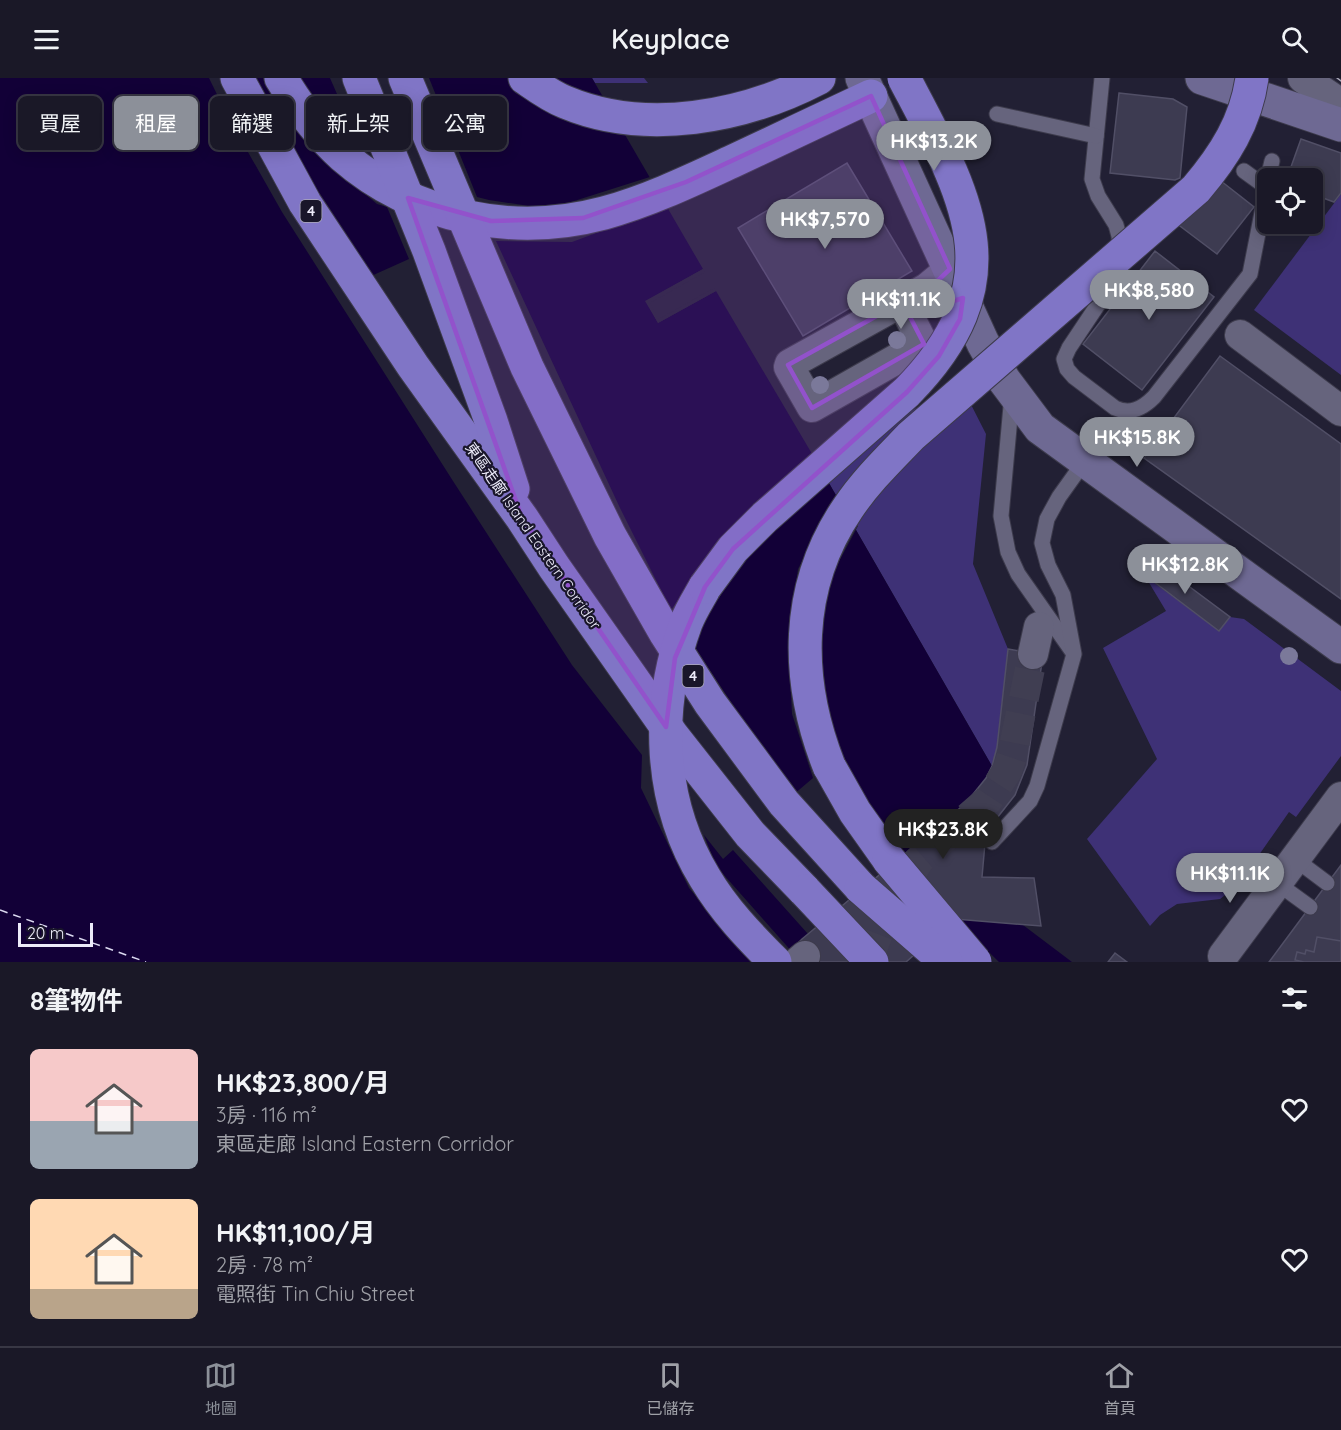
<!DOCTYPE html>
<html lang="zh-TW">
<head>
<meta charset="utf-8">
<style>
	body { margin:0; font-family:Quicksand,"Noto Sans TC",sans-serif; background:#23212f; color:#f1f3f6; height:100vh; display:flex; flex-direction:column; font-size:22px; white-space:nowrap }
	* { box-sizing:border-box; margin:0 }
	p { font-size:20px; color:#9fa0a7 }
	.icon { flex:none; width:33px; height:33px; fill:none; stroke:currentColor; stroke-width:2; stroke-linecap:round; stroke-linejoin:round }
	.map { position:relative; height:884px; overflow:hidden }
	.panel { display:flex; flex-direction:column; background:#1a1827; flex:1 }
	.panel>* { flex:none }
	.top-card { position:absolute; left:18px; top:18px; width:600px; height:54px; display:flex; gap:12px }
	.buttons { position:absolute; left:1257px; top:90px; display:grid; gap:12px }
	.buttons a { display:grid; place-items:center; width:66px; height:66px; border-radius:9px; background:#1a1827; box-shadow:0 3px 15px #0003,0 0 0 2px #383744; font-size:30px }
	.scale { position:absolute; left:18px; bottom:15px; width:75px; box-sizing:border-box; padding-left:6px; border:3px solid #ecebf9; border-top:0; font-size:16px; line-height:21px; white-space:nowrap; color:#ecebf9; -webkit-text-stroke:4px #19162a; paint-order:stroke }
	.price { position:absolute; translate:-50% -51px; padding:0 14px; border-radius:21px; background:#8c9099; color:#fff; font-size:20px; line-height:39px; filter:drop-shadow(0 2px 3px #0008) }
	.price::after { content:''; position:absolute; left:50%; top:36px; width:18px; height:14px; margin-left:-9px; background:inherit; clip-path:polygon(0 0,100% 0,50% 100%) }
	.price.selected { background:#222; color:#fff }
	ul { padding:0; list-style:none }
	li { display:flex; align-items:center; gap:18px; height:150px; padding:0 30px }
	li span { display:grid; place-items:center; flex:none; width:168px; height:120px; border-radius:9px; color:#555 }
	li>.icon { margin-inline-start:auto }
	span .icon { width:72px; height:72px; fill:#fffc; stroke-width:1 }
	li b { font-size:26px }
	h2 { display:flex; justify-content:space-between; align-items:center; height:72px; padding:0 30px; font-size:26px }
	.tag { padding:0 21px; border-radius:9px; background:#1a1827; box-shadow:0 3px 15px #0003,0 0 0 2px #383744; font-size:21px; line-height:54px }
	.tag.selected { background:#8c9099; color:#fff }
	header { display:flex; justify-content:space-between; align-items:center; height:78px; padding:0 30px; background:#1a1827; font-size:27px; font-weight:600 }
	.menu { display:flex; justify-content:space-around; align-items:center; height:84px; border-top:2px solid #383744; background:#1a1827; font-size:16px; color:#9fa0a7 }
	.menu a { display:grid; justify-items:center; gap:3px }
	.menu .selected { color:#8c9099 }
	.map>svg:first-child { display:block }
	.green { fill:#3e3176 }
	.water { fill:#120037 }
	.pier { fill:#222034 }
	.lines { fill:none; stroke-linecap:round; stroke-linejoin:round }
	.ferry { stroke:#dbd9f0; stroke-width:1.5; stroke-dasharray:8 6; stroke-linecap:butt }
	.building { fill:#3d3b51; stroke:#514f66; stroke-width:1.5 }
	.street-tunnel { stroke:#403e52; stroke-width:30; stroke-dasharray:30 15; stroke-linecap:butt }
	.lane-casing { stroke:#3d3b4c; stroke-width:17 }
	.street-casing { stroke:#3d3b4c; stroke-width:32 }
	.secondary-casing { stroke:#3d3b4c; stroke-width:35 }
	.highway-casing { stroke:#3d3b4c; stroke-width:35 }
	.lane { stroke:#66647d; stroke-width:15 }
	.street { stroke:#66647d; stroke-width:30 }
	.secondary { stroke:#6e6993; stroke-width:33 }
	.highway { stroke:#8075c6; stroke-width:33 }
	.tram { stroke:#aaa9b9; stroke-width:1.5 }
	.highway-bridge-casing { stroke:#3d3b4c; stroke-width:35; stroke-linecap:butt }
	.highway-bridge { stroke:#8075c6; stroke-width:33 }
	.tree { fill:#7b799a }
	.marked { fill:#9252cb; fill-opacity:0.2; stroke:#9252cb; stroke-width:4.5; stroke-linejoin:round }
	.labels { text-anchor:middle; stroke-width:4.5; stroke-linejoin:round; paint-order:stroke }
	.shield { fill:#19162a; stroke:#adabbb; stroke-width:1.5 }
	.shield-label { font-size:14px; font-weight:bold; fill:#ecebf9 }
	.street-label { font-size:15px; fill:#ecebf9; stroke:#19162a }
</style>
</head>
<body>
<header><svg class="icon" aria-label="menu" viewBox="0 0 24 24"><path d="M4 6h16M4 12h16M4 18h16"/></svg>Keyplace<svg class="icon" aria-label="search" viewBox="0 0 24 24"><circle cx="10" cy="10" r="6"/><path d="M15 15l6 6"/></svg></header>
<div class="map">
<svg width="1341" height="884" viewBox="0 0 1341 884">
	<rect width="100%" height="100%" fill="#222034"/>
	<g class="green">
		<polygon points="592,0 644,0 648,5 595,5"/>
		<polygon points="1341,116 1341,297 1254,232"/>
		<polygon points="960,305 986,356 973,486 1008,571 997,669 992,688 818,386"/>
		<polygon points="1145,498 1219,553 1230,539 1244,541 1341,613 1341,678 1296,739 1289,734 1238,807 1220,821 1177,826 1160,837 1150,848 1087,761 1157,681 1103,570 1166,533"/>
	</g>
	<polygon class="water" points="0,0 592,0 703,191 646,223 658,245 716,213 818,386 992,688 982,799 1023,847 1072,884 0,884"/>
	<g class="pier">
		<polygon points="209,0 251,0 262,23 369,199 409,181 387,129 377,126 313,72 276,28 263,0 298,0 331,47 361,71 330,0 429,0 477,119 489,122 549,131 653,98 670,128 572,164 496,163 620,430 671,532 694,499 773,449 718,514 698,553 695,570 793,717 813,700 792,636 788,561 798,491 817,454 841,420 858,448 829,502 819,559 822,625 837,681 925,811 999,884 833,884 733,772 723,781 704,757 716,788 801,884 752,884 689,810 641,710 642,677 572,587 453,403 282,134 227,37"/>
		<polygon points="703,191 705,194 650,225 659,241 714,210 716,213 658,245 645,223"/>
	</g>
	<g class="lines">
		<polyline class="ferry" points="0,832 146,884"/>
	</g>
	<g class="building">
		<polygon points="1119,15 1173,21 1187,29 1180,100 1175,102 1110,95"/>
		<polygon points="1301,61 1341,75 1341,115 1334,124 1312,116 1312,100 1287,100"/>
		<polygon points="847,85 912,193 803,258 738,150"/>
		<polygon points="1221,103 1254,129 1217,176 1172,142"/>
		<polygon points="1155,173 1214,219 1142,312 1083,266"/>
		<polygon points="1220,278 1341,366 1341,521 1144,380"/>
		<polygon points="1151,480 1230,539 1219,553 1141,494"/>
		<polygon points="1008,571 1043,577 1027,687 1015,717 986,754 982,799 1034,800 1041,848 955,841 906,884 779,884 802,861 966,725 986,700 992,688 997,669"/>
		<polygon points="1341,787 1341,884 1269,884 1295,849"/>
		<polygon points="1317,859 1341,863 1341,884 1304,884 1295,882 1297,874 1305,876 1306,872 1314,874"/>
		<polygon points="1115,875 1127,884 1108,884"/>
	</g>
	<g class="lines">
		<polyline class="street-tunnel" points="867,884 881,848 919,782 988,722 1007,693 1012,678 1033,576"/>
		<defs>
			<g id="lane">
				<path d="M1102,0L1092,101L1098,118L1116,147L1119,158L1120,171L1117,188L1107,213L1069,270L1064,281L1067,291L1074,299L1115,330C1130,337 1142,331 1154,319L1250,196L1268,104"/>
				<polyline points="997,36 1096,58"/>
				<polyline points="1244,93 1266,109"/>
				<polyline points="1268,100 1272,83"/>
				<polyline points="1012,317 1001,438 1008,474 1018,496 1072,573"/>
				<polyline points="992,764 1030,723 1037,708 1074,576 1063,517 1048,487 1042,465 1047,441 1059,419 1084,384"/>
				<polyline points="1295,781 1327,805"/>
				<polyline points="1277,805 1310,829"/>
			</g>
			<g id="street">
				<polyline points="1303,0 1341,26"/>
				<polyline points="902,224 923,266 812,329 789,289 790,286 927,210 950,191"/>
				<polyline points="1240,257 1341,333"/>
				<polyline points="1033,576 1039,549"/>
				<polyline points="1223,878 1341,719"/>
				<polyline points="798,884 805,878"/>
			</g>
			<g id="secondary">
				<polyline points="862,0 983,265 1004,302 1040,350 1341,569"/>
				<polyline points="1202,0 1341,47"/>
			</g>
			<g id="highway">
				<polyline points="237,0 305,125 413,288 522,440 554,489 672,657 750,756 805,813"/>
				<path d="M281,0C298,28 318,56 343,78C414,140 514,159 604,135C648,123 690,103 731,84C778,62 824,40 871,18"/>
				<polyline points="359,0 429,173 491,343 513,411"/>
				<polyline points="405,0 527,289 610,458 666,556 710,625 784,725 861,810"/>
				<path d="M525,0C538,9 550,18 565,24C646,58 744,39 819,0"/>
				<path d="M705,509C699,520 691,532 686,545C655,629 658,723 705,800C724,832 749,858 775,884"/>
				<polyline points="829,688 855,734 889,782"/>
			</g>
		</defs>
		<use href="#lane" class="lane-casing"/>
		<use href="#street" class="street-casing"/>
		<use href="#secondary" class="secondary-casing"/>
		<use href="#highway" class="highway-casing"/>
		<use href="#lane" class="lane"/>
		<use href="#street" class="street"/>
		<use href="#secondary" class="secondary"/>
		<use href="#highway" class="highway"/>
		<polyline class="tram" points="1337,0 1341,3"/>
		<defs>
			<g id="highway-bridge">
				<path d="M705,509L733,471L765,439L907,314C1018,201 966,118 904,0"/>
				<path d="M829,688C795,602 794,509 848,430C866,403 889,381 911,358L1196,111C1224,78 1246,44 1252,0"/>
				<polyline points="889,782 975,884"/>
				<polyline points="861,810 946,884"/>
				<polyline points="805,813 872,884"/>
			</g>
		</defs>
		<use href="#highway-bridge" class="highway-bridge-casing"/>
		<use href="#highway-bridge" class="highway-bridge"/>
	</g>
	<g class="tree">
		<circle cx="897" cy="262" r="9"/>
		<circle cx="820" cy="307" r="9"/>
		<circle cx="1289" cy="578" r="9"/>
	</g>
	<path class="marked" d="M871,18L950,191L907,232L902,224L788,287L812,330L924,266L909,237L963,220L960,241L939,278L907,314L733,471L705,509L675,580L666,649L522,440L408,120L491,143L583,140L686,104Z"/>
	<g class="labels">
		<g class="shield">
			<rect x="300.5" y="122" width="21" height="22" rx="4.5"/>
			<rect x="682.5" y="587" width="21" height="22" rx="4.5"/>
		</g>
		<g class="shield-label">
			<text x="311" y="138">4</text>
			<text x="693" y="603">4</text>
		</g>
		<g class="street-label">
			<text transform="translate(533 458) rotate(55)" y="5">東區走廊 Island Eastern Corridor</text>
		</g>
	</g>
</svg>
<div class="buttons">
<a><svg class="icon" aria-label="locate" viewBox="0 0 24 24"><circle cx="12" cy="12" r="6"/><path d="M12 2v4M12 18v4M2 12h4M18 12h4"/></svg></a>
</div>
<div class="scale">20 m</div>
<b class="price" style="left:934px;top:94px">HK$13.2K</b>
<b class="price" style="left:825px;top:172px">HK$7,570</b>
<b class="price" style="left:1149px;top:243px">HK$8,580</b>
<b class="price" style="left:901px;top:252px">HK$11.1K</b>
<b class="price" style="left:1137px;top:390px">HK$15.8K</b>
<b class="price" style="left:1185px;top:517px">HK$12.8K</b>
<b class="price selected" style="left:943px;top:782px">HK$23.8K</b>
<b class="price" style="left:1230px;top:826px">HK$11.1K</b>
<div class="top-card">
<a class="tag">買屋</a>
<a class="tag selected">租屋</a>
<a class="tag">篩選</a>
<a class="tag">新上架</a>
<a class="tag">公寓</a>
</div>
</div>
<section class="panel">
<h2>8筆物件<svg class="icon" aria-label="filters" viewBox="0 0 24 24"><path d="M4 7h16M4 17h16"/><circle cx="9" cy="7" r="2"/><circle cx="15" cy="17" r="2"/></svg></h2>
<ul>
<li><span style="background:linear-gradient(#f6c9c9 60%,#9aa5b1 0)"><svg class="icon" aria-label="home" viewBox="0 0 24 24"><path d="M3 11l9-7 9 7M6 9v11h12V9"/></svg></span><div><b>HK$23,800/月</b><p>3房 · 116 m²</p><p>東區走廊 Island Eastern Corridor</p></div><svg class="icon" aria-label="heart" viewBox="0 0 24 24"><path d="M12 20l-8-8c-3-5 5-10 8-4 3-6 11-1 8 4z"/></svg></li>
<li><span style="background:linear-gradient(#ffd9b3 75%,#b9a48a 0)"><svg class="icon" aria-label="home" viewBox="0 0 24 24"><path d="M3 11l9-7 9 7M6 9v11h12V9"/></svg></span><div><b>HK$11,100/月</b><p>2房 · 78 m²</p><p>電照街 Tin Chiu Street</p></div><svg class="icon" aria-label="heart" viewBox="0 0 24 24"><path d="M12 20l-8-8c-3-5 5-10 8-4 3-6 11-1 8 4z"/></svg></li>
</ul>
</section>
<nav class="menu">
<a class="selected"><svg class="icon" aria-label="map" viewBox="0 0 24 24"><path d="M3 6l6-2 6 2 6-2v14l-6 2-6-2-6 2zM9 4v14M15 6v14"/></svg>地圖</a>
<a><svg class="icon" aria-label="saved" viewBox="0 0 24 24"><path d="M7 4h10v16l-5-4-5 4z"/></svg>已儲存</a>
<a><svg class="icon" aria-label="home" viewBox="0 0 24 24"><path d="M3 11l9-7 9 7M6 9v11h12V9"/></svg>首頁</a>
</nav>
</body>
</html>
